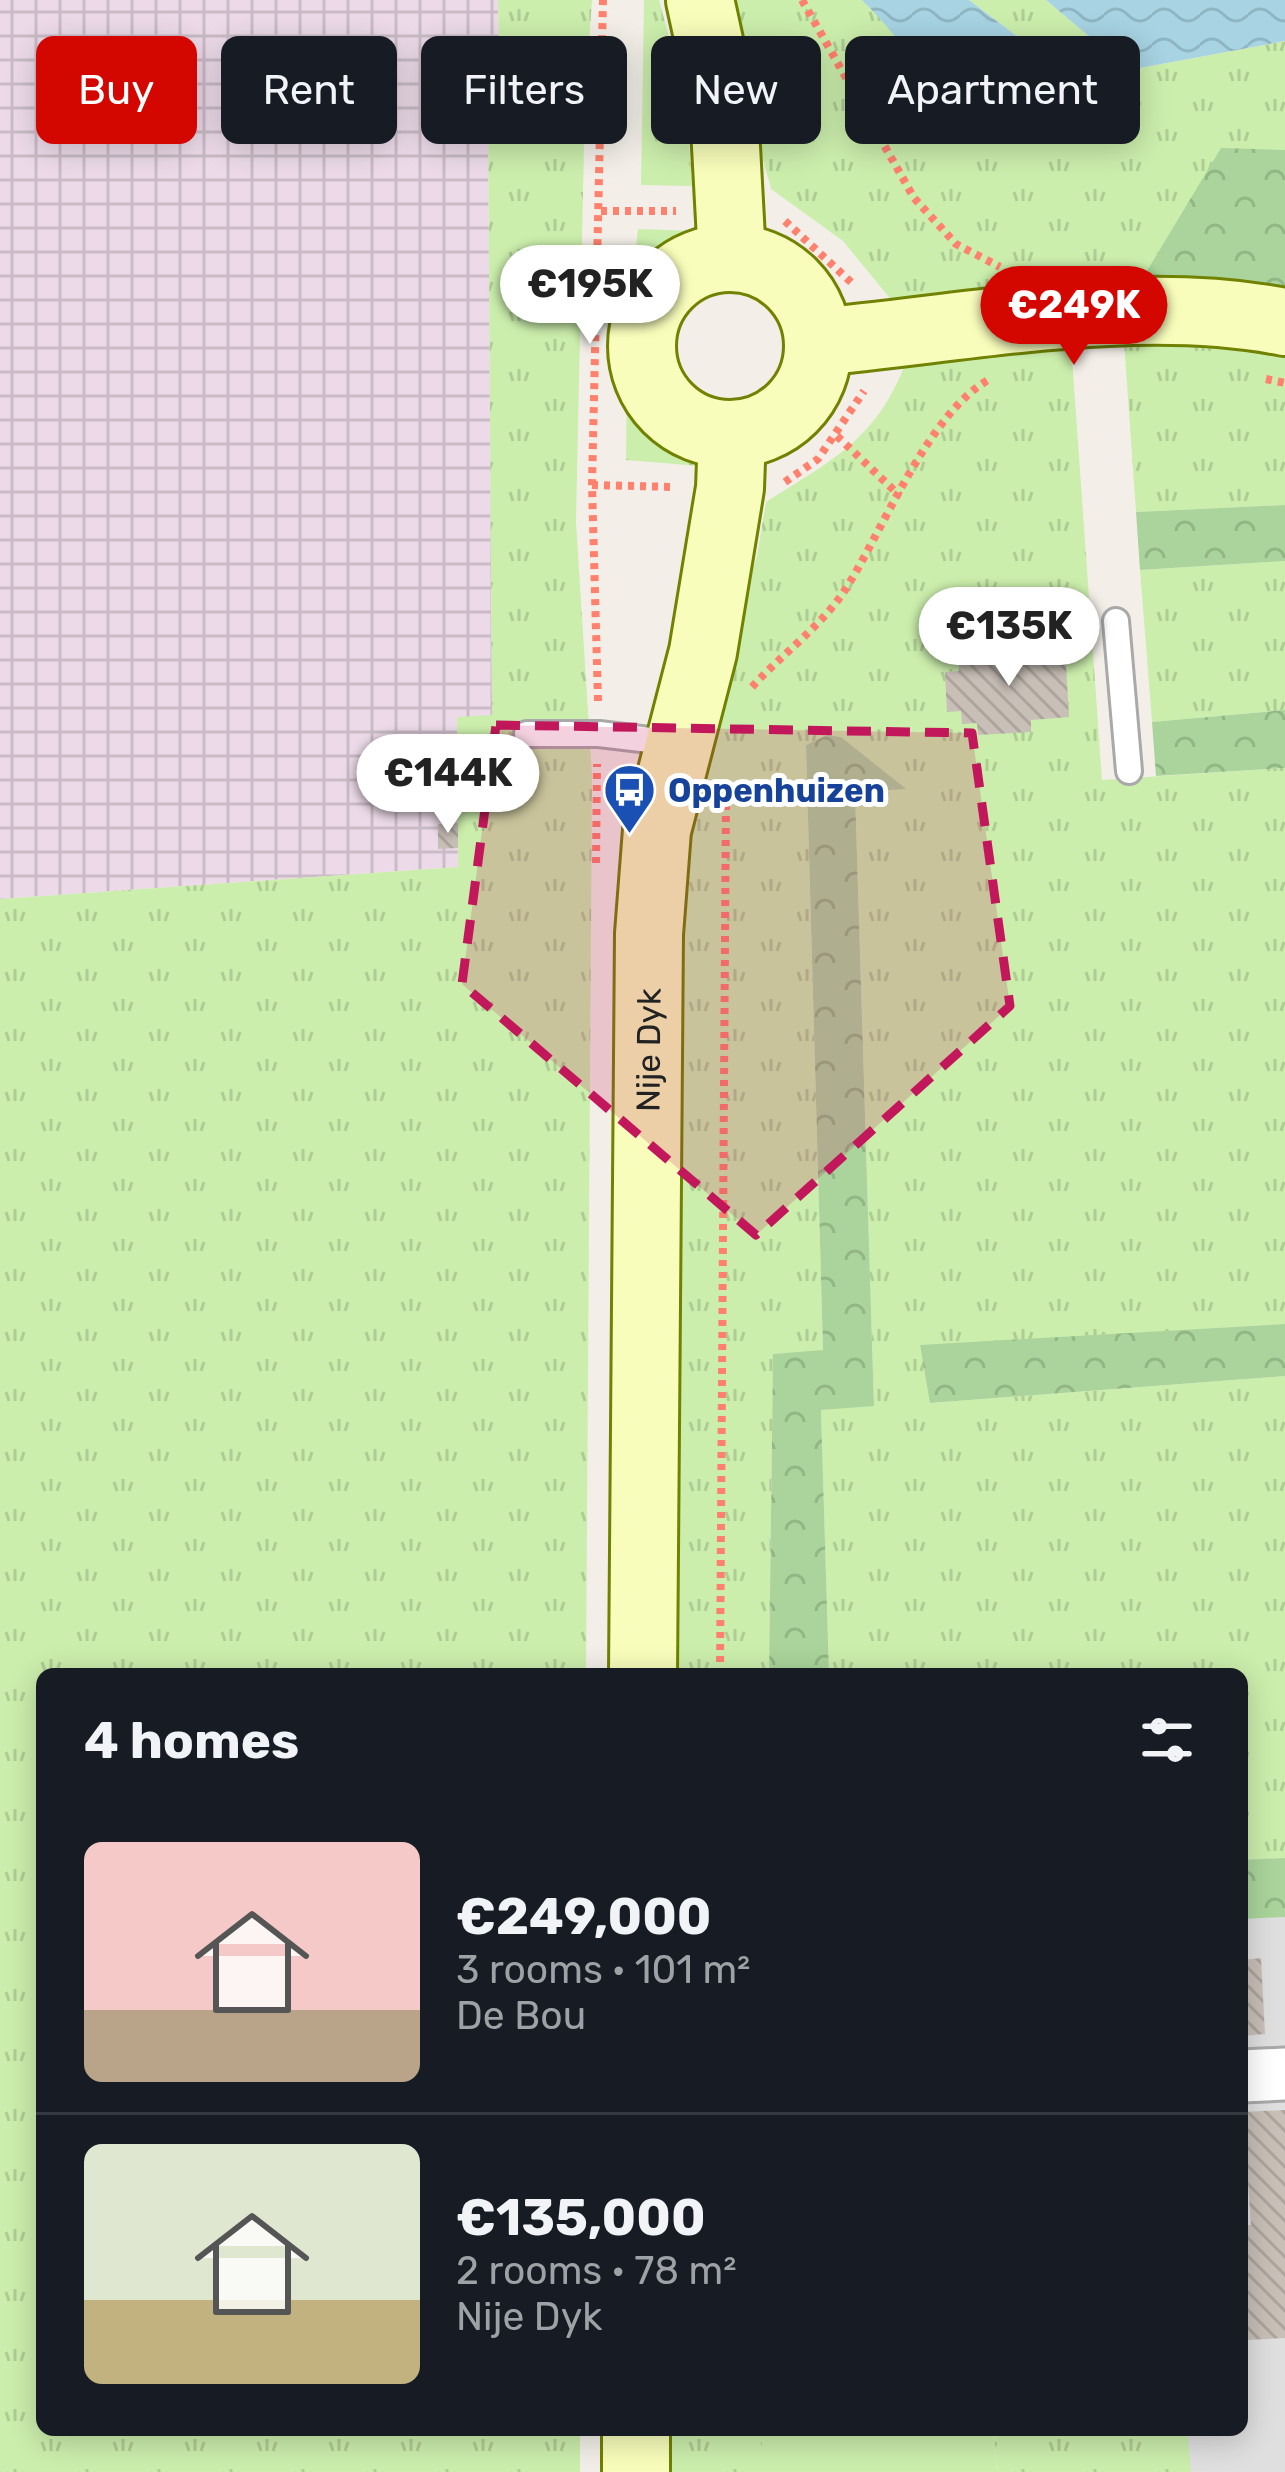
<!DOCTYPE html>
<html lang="en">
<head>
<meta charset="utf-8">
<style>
	body { margin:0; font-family:Rubik,sans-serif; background:#20242c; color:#f1f3f6; height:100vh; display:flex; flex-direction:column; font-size:45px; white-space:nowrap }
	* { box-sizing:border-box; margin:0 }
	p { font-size:39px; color:#9ea1a6 }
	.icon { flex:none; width:66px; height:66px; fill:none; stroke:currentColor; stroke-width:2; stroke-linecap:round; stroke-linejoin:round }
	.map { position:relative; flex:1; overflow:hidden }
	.sheet { position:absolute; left:36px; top:1668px; width:1212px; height:768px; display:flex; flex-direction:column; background:#171b24; border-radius:18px; box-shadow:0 6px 30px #0003 }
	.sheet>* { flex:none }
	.top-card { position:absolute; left:36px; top:36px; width:1215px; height:108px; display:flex; gap:24px }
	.price { position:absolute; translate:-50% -102px; padding:0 27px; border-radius:42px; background:#fff; color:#222; font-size:39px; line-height:78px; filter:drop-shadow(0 3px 6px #0008) }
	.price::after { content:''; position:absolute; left:50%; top:72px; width:36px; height:27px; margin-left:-18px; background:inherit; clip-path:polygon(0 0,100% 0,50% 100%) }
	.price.current { background:#d40600; color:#fff }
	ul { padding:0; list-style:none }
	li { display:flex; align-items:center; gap:36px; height:300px; padding:0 48px }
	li+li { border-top:3px solid #363941 }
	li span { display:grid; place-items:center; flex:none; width:336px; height:240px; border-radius:18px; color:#555 }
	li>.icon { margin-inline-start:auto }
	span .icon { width:144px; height:144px; fill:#fffc; stroke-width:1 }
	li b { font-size:51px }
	h2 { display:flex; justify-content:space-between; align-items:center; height:144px; padding:0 48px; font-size:51px }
	.chip { padding:0 42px; border-radius:18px; background:#171b24; box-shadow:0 6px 30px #0003; font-size:42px; line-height:108px }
	.chip.current { background:#d40600; color:#fff }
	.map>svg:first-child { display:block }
	.residential { fill:#e0dfdf }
	.industrial { fill:url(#industrial-grid) }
	.grass { fill:url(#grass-tufts) }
	.forest { fill:url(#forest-crowns) }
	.garden { fill:#cbeeac }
	.water { fill:url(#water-waves) }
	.building { fill:url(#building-back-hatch) }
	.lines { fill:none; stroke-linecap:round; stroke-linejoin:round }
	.lane-casing { stroke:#a9a9a9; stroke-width:30 }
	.street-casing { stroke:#a9a9a9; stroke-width:57 }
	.secondary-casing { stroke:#708200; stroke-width:72 }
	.path { stroke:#ff806d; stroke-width:8; stroke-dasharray:6 6; stroke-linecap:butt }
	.lane { stroke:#fff; stroke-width:24 }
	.street { stroke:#fff; stroke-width:51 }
	.secondary { stroke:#f8fdbb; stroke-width:66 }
	.marked { fill:#c2185b; fill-opacity:0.2; stroke:#c2185b; stroke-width:9; stroke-dasharray:24 15; stroke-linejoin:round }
	.labels { text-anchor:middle; stroke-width:10; stroke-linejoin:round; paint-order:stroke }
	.transit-label { font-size:33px; font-weight:bold; fill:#164399; stroke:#fff; text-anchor:start }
	.street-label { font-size:33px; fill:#222; stroke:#fff }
</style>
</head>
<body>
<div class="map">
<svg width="1285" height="2472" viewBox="0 0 1285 2472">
	<defs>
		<pattern id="industrial-grid" width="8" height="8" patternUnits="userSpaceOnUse" patternTransform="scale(3)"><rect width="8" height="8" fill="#ecdae8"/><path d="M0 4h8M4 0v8" fill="none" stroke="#cabbc7"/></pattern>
		<pattern id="grass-tufts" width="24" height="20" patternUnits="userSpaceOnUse" patternTransform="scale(3)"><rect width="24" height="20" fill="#cbeeac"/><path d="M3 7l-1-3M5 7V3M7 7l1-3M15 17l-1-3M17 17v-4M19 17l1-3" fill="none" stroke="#aecc94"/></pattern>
		<pattern id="forest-crowns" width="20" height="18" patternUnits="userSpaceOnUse" patternTransform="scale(3)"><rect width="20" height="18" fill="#aad49b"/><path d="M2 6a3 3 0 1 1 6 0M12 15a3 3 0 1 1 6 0" fill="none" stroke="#92b685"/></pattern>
		<pattern id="water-waves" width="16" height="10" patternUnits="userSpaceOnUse" patternTransform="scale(3)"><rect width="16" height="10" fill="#a7d3e2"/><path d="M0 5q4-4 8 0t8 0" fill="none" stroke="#8fb5c2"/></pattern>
		<pattern id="building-back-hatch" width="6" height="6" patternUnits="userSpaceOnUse" patternTransform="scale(3)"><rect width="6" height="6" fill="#c8bfb7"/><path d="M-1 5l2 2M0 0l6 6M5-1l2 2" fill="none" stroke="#aca49d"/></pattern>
	</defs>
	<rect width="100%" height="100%" fill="#f3efe8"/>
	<polygon class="residential" points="1285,1828 1285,2472 1165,2472 1162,2430 1242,2430 1242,1831"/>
	<polygon class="industrial" points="0,0 498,0 501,116 488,118 492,716 457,718 458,867 0,899"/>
	<g class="grass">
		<polygon points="498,0 592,0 585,99 576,522 592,775 586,1674 42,1674 42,2430 580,2430 580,2472 0,2472 0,899 458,867 457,717 492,715 488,117 501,116"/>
		<polygon points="644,0 659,0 686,99 692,186 641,185"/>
		<polygon points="721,0 862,0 1004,100 1087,89 969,0 1046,0 1129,70 1285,41 1285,150 1221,149 1136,289 893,302 843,241 771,189"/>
		<polygon points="638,229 698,231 652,279 628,325"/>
		<polygon points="1124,341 1285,342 1285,505 1136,512"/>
		<path d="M1071,344L1102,780L1285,768V1324L920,1346L931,1403L1285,1376V1858L1242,1860V1674H829L821,1410L874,1405L855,791L903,789L841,737L828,735L806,745L823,1351L773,1354L769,1674H677L686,834L697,736L757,556L766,502C837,457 879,438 909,354Z"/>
		<polygon points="627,370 651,414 699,466 626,460"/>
		<polygon points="1285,561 1285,710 1152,722 1140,570"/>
		<polygon points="668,2430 762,2430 762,2472 667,2472"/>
		<polygon points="994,2430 1187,2430 1191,2472 997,2472"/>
	</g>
	<g class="forest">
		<polygon points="1221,148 1285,150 1285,294 1136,289"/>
		<polygon points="1285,505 1285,561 1140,570 1136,512"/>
		<polygon points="1285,710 1285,768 1156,776 1152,722"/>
		<polygon points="827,735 841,737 906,789 855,792 874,1406 821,1410 829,1674 769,1674 773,1354 823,1350 806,745"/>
		<polygon points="1285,1324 1285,1376 930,1403 920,1345"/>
		<polygon points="1285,1858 1285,1917 1242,1919 1242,1860"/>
	</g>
	<polygon class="garden" points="762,2430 994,2430 997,2472 762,2472"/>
	<g class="water">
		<path d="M862,0H969L1088,90C1034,96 969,114 926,71C903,48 885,22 862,0Z"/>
		<polygon points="1046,0 1285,0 1285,41 1129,70"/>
	</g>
	<g class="building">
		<polygon points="1065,647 1069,717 1031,720 1031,732 978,735 977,723 962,724 961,711 947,712 945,672 959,671 958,653"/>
		<polygon points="458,823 458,848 438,849 438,824"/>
		<polygon points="1261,1958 1265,2034 1242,2036 1242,1960"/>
		<polygon points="1285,2110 1285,2338 1246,2340 1242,2226 1251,2225 1243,2112"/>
	</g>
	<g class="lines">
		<defs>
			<g id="lane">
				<polyline points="1116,621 1129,771"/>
				<polyline points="527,734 599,734 675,743"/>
			</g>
			<polyline id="street" points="1242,2076 1285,2074"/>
			<g id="secondary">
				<polyline points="700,0 724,110 732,257"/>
				<circle cx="730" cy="346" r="88"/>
				<path d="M818,342C970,328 1134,293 1285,322"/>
				<path id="s1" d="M643,1674L649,934L657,830L703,652L730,488L732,434"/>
				<polyline points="636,2472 636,2430"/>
			</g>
		</defs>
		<use href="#lane" class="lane-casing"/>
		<use href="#street" class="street-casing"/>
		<use href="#secondary" class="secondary-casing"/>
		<g class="path">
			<polyline points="802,0 914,198 956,244 1000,267"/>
			<polyline points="601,211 676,211"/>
			<polyline points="785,221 853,284"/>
			<polyline points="1266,379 1285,383"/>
			<polyline points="837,436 900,496"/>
			<polyline points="785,482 818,459 864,391"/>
			<polyline points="592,485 675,487"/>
			<path d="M752,687C780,656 819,628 843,593C882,534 927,413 990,379"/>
			<polyline points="598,701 592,485 603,0"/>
			<polyline points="596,863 597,764"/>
			<polyline points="720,1674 726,794"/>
		</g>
		<use href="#lane" class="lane"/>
		<use href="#street" class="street"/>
		<use href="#secondary" class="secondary"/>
	</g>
	<path class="marked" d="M496,725L972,733L1010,1006L756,1235L462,984Z"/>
	<defs>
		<symbol id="bus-pin" viewBox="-11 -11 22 30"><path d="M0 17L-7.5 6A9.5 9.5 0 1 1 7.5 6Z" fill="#1a4fb4" stroke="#fff"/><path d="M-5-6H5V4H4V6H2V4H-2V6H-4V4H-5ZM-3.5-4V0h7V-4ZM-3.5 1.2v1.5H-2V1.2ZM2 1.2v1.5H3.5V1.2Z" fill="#fff"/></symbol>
	</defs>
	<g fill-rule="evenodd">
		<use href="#bus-pin" x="600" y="760" width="59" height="81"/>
	</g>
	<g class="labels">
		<g class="transit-label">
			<text x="668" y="802">Oppenhuizen</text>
		</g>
		<g class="street-label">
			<text dy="12" stroke="none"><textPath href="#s1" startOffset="624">Nije Dyk</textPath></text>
		</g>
	</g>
</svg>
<b class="price" style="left:590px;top:347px">€195K</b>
<b class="price current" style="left:1074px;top:368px">€249K</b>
<b class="price" style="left:1009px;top:689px">€135K</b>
<b class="price" style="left:448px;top:836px">€144K</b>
<div class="top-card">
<a class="chip current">Buy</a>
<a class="chip">Rent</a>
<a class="chip">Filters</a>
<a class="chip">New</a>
<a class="chip">Apartment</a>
</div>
<section class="sheet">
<h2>4 homes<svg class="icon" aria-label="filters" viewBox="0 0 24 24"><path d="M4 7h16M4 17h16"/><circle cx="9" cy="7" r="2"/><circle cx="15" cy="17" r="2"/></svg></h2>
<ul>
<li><span style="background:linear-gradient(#f6c9c9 70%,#b9a48a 0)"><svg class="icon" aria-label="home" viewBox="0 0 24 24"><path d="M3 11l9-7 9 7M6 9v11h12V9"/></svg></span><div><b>€249,000</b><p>3 rooms · 101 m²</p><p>De Bou</p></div></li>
<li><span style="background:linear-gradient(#dfe7d0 65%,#c2b280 0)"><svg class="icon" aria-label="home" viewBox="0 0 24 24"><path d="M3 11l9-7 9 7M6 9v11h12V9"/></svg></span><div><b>€135,000</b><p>2 rooms · 78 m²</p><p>Nije Dyk</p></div></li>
</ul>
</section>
</div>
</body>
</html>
